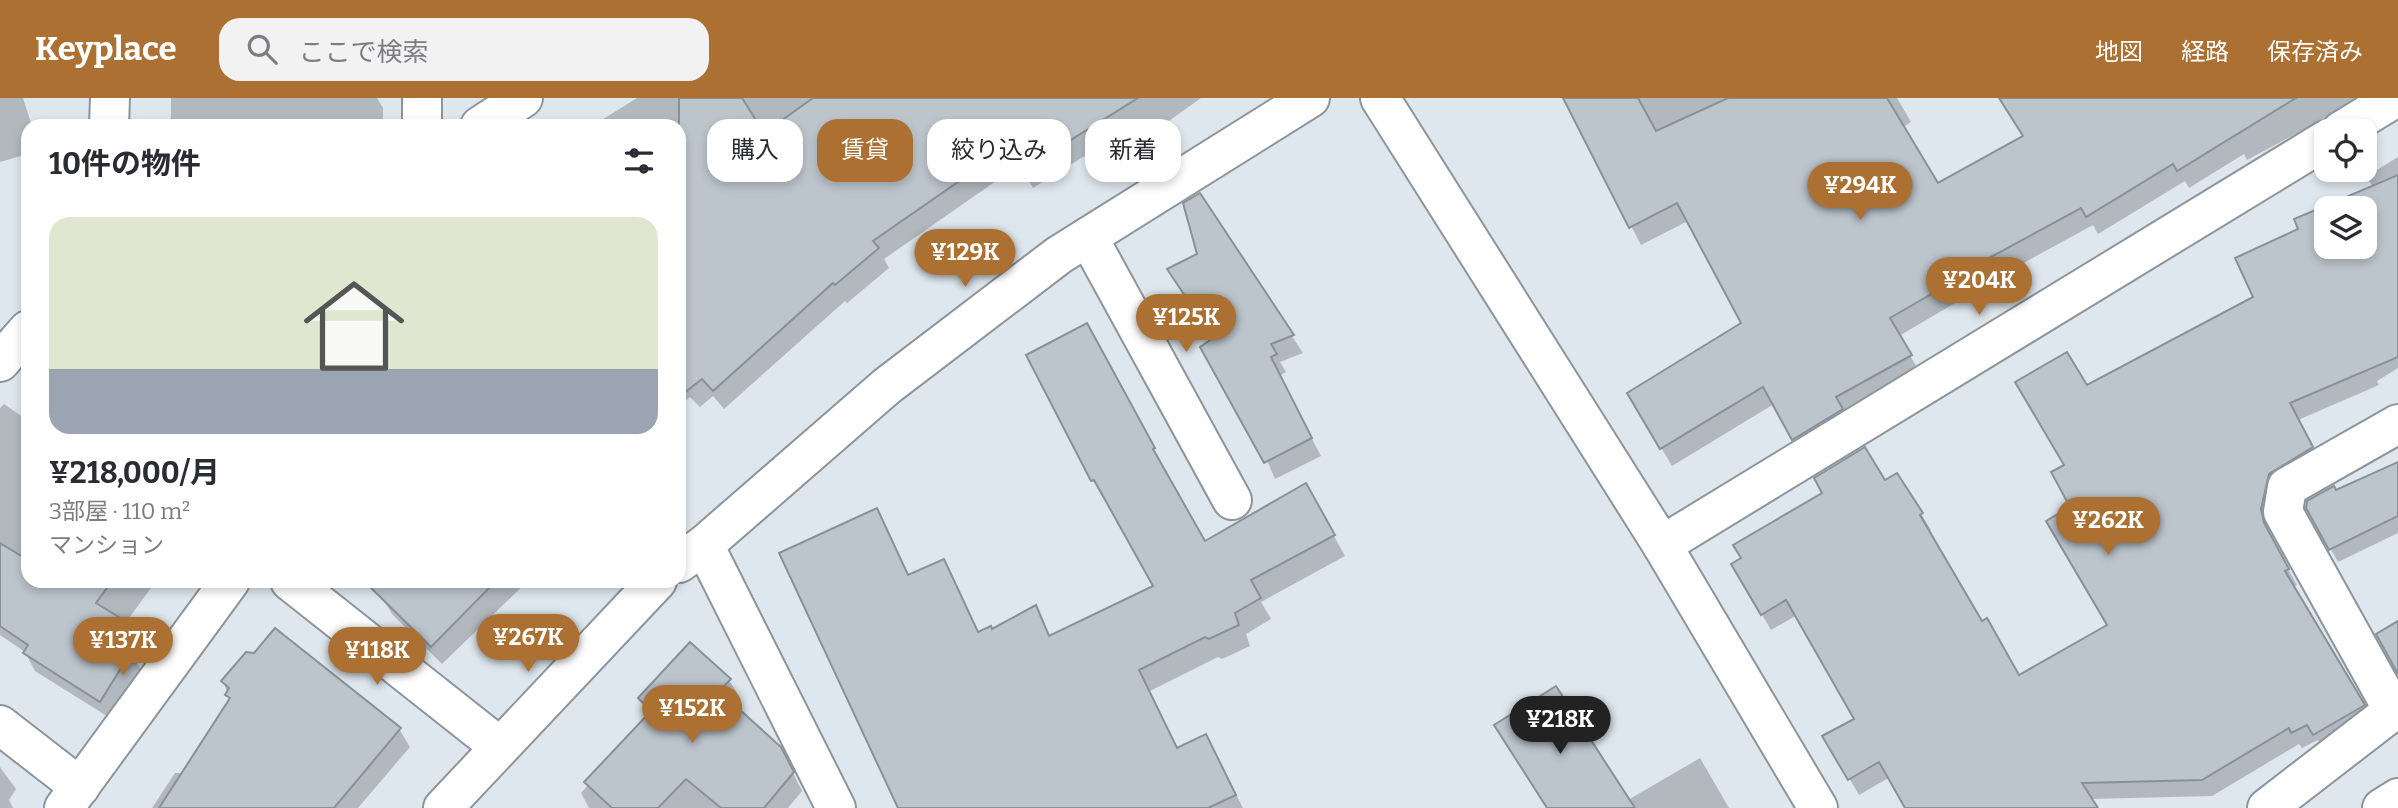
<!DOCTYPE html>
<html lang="ja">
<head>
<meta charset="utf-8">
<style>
	body { margin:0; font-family:Bitter,"Noto Sans JP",serif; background:#f2f2f3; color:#2b2b33; height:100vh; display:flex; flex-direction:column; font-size:26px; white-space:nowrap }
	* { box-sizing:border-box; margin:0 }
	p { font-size:23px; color:#7c7c81 }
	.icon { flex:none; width:38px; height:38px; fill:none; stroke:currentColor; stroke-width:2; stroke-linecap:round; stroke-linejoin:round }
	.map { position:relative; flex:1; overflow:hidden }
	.drawer { position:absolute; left:21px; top:21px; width:665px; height:469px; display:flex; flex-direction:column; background:#fff; border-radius:21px; box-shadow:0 4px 10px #0003 }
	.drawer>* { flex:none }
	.banner { position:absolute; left:707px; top:21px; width:665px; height:63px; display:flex; gap:14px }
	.fabs { position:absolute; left:2314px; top:21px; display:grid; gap:14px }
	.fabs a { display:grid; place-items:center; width:63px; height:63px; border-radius:14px; background:#fff; box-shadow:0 4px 10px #0003; font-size:35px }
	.price { position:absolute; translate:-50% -60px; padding:0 16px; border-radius:24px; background:#ac7032; color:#fff; font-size:23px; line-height:46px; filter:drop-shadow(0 2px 4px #0008) }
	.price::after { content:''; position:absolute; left:50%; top:42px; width:21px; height:16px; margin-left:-10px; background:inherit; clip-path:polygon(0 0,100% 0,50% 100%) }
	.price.selected { background:#222; color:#fff }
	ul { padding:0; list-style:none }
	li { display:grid; align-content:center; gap:14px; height:371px; padding:0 28px }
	li span { display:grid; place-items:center; height:217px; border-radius:21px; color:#555 }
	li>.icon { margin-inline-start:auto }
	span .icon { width:126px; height:126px; fill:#fffc; stroke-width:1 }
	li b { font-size:30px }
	h2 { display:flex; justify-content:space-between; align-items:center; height:84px; padding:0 28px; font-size:30px }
	.pill { padding:0 24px; border-radius:21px; background:#fff; box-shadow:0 4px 10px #0003; font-size:24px; line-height:63px }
	.pill.selected { background:#ac7032; color:#fff }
	header { display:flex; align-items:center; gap:42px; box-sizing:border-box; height:98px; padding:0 35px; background:#ac7032; color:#fff }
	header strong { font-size:33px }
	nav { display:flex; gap:38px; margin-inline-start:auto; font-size:24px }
	.search { width:490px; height:63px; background:#f2f2f3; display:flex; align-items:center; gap:18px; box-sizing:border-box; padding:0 24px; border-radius:21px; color:#7c7c81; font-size:26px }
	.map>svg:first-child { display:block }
	.shadow { fill:#0003; fill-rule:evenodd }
	.building { fill:#bcc4cc; stroke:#899198; stroke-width:2; fill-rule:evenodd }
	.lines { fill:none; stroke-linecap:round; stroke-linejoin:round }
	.minor-casing { stroke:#8d959c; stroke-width:42 }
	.minor { stroke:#fff; stroke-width:38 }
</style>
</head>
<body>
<header>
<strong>Keyplace</strong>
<div class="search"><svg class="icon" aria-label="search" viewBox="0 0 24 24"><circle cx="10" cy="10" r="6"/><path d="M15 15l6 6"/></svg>ここで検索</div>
<nav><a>地図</a><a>経路</a><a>保存済み</a></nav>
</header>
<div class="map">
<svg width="2398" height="710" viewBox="0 0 2398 710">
	<rect width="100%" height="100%" fill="#dee7ee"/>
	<g class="shadow">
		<polygon points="0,0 23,0 32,28 28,28 28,56 0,64"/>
		<polygon points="171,0 377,0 383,10 383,28 171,28"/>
		<polygon points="637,0 1201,0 1138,45 1128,31 1033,90 1019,67 884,161 889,170 847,205 845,203 724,311 713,298 700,309 690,299 679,308 679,28 592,28"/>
		<polygon points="1565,0 1897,0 1911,24 1902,30 1937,88 2025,39 2000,0 2362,0 2247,62 2244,56 2189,90 2185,83 2098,136 2093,127 1954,203 1955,205 1899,238 1920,275 1804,359 1774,306 1672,368 1629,295 1743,226 1688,123 1641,147"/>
		<path d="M2398,59V270L2377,283L2379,287L2298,322L2321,366L2270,428L2272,442L2297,487L2293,489L2370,619L2323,652L2318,642L2302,650L2299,646L2212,698L2090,701L2096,710H1907L1890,679L1859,697L1825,639L1856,622L1797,517L1771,532L1733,466L1897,377L1931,432L1928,434L1981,525L2019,580L2109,528L2072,410L2066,368L2086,289L2255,200L2300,132L2296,122L2373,90L2367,78ZM2326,110H2364V149H2326Z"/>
		<polygon points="1200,97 1303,255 1280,264 1286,274 1279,278 1321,358 1275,381 1214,241 1199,157"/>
		<polygon points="1099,248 1204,445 1306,388 1345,458 1261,504 1271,521 1246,536 1250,548 1222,561 1218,559 1150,593 1178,652 1206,638 1243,710 900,710 876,412 910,478 943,463 979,536 992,533 1035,510 1051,539 1155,489 1107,402 1105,403 1093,383 1028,258"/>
		<polygon points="4,306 24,320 28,316 28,483 156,483 124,527 131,540 126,550 141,571 110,620 35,573 25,554 0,537 0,310"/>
		<polygon points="2398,366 2398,435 2338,464 2308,410"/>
		<polygon points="366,483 528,483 442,566 392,516 382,499"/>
		<polygon points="729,582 740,600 732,608 790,669 802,693 788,710 589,710 581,695 650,617 640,600"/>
		<polygon points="223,583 399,631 410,649 358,710 152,710 175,675 184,675 230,602"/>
		<polygon points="1506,645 1628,702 1700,660 1729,710 1547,710"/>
		<polygon points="0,669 16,691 9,702 13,710 0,710"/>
	</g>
	<g class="building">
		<polygon points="679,0 742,0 764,35 813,0 1138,0 1021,73 1007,50 873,143 879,150 835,187 833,185 713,293 702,281 679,299"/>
		<polygon points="1563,0 1638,0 1656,33 1728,0 1887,0 1938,85 2023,38 1999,0 2296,0 2177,73 2173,66 2086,119 2081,110 1945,184 1947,187 1890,220 1912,257 1836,299 1843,311 1792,342 1763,289 1660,351 1627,295 1741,225 1677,105 1629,130"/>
		<path d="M2398,77V259L2290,305L2313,349L2269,376L2261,411L2264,425L2289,471L2285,473L2365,607L2313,637L2307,627L2291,635L2289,630L2202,682L2082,685L2098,710H1905L1879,664L1848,682L1822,638L1854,621L1786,502L1761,517L1731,466L1741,460L1733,447L1822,395L1814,380L1865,349L1885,382L1897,375L1923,415L1920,417L1982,523L1987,520L2019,577L2107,527L2046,423L2070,409L2051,374L2064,367L2015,284L2067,254L2087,287L2253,199L2235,160L2298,131L2294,121ZM2326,110H2364V149H2326Z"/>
		<polygon points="1200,95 1294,237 1271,246 1277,256 1271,259 1312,340 1264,365 1200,249 1213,240 1167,171 1197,156 1183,105"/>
		<polygon points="1087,225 1155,350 1153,351 1205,443 1306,385 1335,437 1251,482 1261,500 1235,515 1239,527 1209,541 1205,539 1139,572 1177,650 1206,636 1236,697 1208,710 898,710 779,455 877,410 908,477 944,461 978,534 991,528 992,531 1036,507 1049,538 1153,488 1094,382 1091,383 1026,257"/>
		<polygon points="2398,364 2398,418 2329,452 2306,410 2307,403 2334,388 2336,392"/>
		<polygon points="0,445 28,462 28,483 112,483 96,505 122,521 112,539 132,552 100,604 23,555 28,547 0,528"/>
		<polygon points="364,483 496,483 431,549"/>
		<polygon points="2398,523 2398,576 2376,536"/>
		<polygon points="275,530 401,630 334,710 159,710 230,600 225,597 229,590 221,583 246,554 254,555"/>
		<polygon points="690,544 731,581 719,593 781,649 794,674 764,710 721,710 686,681 658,710 612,710 584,684 651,613 638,600"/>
		<polygon points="1556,588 1635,710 1547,710 1494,627"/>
	</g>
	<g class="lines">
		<defs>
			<g id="minor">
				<polyline points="1380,0 1662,447 1818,710"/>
				<polyline points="109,28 110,0"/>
				<polyline points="422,28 422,0"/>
				<polyline points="480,28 523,0"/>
				<polyline points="2341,33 2395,0"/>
				<polyline points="1088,139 1232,402"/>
				<polyline points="0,264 28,232"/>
				<polyline points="704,447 836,710"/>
				<polyline points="1662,447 2326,42"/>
				<polyline points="679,465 704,447 887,288 1059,157 1310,0"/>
				<polyline points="290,483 500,649"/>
				<polyline points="2393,612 2283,414 2287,389 2398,326"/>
				<polyline points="0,627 80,689"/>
				<polyline points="64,710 230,483"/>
				<polyline points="443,710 657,483"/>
				<polyline points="2267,710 2398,609"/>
				<polyline points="2382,710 2398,700"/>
			</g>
		</defs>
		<use href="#minor" class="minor-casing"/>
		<use href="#minor" class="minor"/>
	</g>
</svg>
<div class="fabs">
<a><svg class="icon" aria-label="locate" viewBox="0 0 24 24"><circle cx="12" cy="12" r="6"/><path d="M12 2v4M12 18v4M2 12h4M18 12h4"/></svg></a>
<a><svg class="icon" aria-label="layers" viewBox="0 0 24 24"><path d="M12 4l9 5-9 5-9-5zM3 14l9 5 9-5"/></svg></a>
</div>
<b class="price" style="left:1860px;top:124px">¥294K</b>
<b class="price" style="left:965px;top:191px">¥129K</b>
<b class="price" style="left:1979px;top:219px">¥204K</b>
<b class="price" style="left:1186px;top:256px">¥125K</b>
<b class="price" style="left:2108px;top:459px">¥262K</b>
<b class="price" style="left:528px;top:576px">¥267K</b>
<b class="price" style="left:123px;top:579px">¥137K</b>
<b class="price" style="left:377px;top:589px">¥118K</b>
<b class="price" style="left:692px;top:647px">¥152K</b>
<b class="price selected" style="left:1560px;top:658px">¥218K</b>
<div class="banner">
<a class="pill">購入</a>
<a class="pill selected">賃貸</a>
<a class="pill">絞り込み</a>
<a class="pill">新着</a>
</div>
<section class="drawer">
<h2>10件の物件<svg class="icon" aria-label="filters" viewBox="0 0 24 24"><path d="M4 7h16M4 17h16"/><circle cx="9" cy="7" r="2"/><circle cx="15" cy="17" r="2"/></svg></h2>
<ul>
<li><span style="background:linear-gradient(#dfe7d0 70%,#9aa5b1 0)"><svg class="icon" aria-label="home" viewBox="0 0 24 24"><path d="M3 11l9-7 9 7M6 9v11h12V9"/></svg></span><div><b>¥218,000/月</b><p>3部屋 · 110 m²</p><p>マンション</p></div></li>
</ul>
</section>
</div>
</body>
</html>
